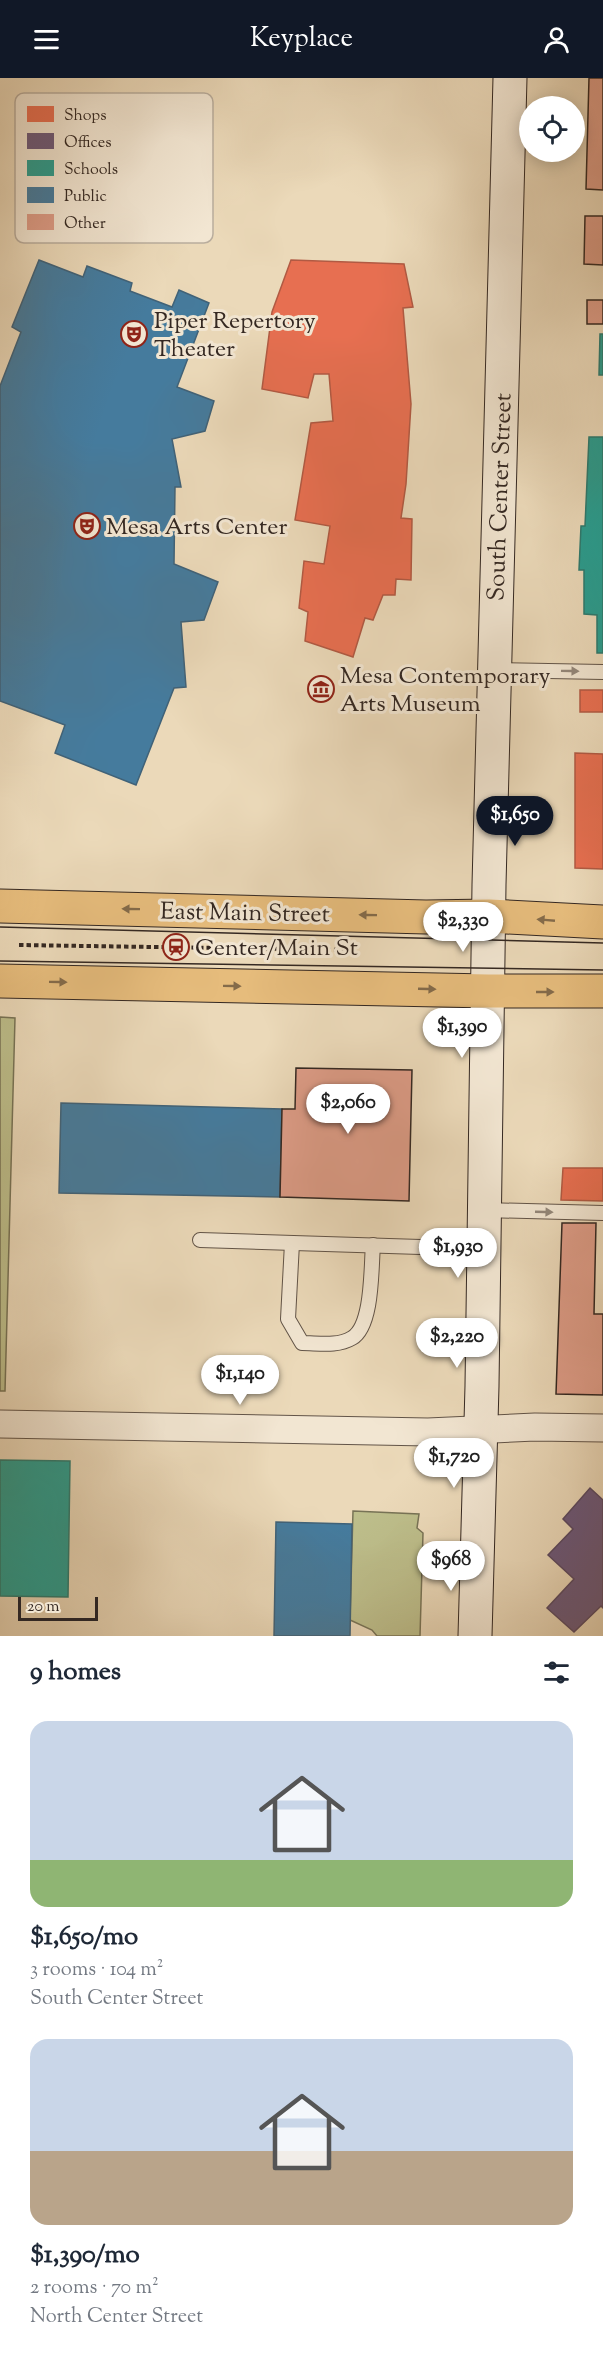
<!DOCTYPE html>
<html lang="en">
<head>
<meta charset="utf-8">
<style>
	body { margin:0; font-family:"Sorts Mill Goudy",serif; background:#f2f2f3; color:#1f2937; height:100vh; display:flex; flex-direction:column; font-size:22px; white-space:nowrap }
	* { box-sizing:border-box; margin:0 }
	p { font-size:20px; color:#747a83 }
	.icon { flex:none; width:33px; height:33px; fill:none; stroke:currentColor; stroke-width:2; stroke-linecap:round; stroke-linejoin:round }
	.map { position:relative; height:1558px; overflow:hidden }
	.drawer { display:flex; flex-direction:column; background:#fff; flex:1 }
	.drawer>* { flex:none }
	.controls { position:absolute; left:519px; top:18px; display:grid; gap:12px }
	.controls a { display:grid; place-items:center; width:66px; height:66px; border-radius:50%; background:#fff; box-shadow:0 3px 15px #0003; font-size:30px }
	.scale { position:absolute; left:18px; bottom:15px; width:80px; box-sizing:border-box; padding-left:6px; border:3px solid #342822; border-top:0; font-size:16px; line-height:21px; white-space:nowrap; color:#342822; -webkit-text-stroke:4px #f2e6d2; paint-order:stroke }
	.price { position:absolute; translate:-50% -51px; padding:0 14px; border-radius:21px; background:#fff; color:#222; font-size:20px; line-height:39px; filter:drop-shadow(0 2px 3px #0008) }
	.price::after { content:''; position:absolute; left:50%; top:36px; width:18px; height:14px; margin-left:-9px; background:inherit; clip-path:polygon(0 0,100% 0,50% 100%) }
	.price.on { background:#111827; color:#fff }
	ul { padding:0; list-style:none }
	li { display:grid; align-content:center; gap:12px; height:318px; padding:0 30px }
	li span { display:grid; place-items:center; height:186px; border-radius:18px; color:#555 }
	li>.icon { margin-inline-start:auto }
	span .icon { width:108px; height:108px; fill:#fffc; stroke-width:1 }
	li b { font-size:26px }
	h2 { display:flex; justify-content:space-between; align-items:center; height:72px; padding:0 30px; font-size:26px }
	header { display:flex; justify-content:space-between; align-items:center; height:78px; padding:0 30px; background:#111827; color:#fff; font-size:27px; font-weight:600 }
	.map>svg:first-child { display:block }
	.green { fill:#bdbe8b; stroke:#787356; stroke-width:1.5 }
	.shops { fill:#e76f51; stroke:#b15a43; stroke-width:1.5 }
	.offices { fill:#6d597a; stroke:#5c4a60; stroke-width:1.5 }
	.schools { fill:#2a9d8f; stroke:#2d7a6e; stroke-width:1.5 }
	.public { fill:#457b9d; stroke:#406278; stroke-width:1.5 }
	.building { fill:#dd9c87; stroke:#342822; stroke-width:1.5 }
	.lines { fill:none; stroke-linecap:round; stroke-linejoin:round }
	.lane-casing { stroke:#625448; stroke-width:16 }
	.street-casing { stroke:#625448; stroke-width:29 }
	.secondary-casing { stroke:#342822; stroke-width:35 }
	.primary-casing { stroke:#342822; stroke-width:35 }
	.path { stroke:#342822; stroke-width:4; stroke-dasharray:4.5 3; stroke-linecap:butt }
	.lane { stroke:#f2e6d2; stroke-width:14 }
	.street { stroke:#f2e6d2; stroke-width:27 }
	.secondary { stroke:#f2e6d2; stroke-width:33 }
	.primary { stroke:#e6bc7c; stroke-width:33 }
	.tram { stroke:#342822; stroke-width:1.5 }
	.oneway { fill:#93877a }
	.oneway2 { fill:#846b4a }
	.labels { text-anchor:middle; stroke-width:6; stroke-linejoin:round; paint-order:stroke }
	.poi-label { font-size:24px; fill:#342822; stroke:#f2e6d2; text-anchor:start }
	.street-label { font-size:24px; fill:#342822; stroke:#f2e6d2 }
	.key { fill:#f2e6d2; stroke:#b9ad9d; stroke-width:1.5 }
	.key-label { font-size:16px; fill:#342822 }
</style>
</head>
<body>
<header><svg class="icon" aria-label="menu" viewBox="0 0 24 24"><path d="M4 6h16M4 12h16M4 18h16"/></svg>Keyplace<svg class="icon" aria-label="person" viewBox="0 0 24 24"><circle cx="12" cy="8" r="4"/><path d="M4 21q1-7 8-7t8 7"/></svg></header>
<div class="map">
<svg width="603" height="1558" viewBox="0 0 603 1558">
	<rect width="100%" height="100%" fill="#ebd9b9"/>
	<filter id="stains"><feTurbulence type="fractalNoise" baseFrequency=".00333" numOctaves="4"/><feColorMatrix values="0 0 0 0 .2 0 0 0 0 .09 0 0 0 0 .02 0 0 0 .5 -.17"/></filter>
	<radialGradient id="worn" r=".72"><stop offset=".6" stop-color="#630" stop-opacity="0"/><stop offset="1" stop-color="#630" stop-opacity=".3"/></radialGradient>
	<g class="green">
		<polygon points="0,939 15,940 5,1313 0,1313"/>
		<polygon points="353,1433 419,1436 417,1450 423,1455 420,1558 377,1558 372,1552 350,1542"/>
	</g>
	<g class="shops">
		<polygon points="291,182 404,186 413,229 403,230 411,326 406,406 401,440 412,441 411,502 396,501 395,517 383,517 373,542 365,540 353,579 305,563 308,534 299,530 304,483 324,486 330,448 295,442 311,345 333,343 329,296 314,296 308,320 262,311 272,234"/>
		<rect x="580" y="612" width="23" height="22"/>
		<polygon points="575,675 603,676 603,791 575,790"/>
		<polygon points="563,1090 603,1090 603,1123 561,1122"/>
	</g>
	<polygon class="offices" points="590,1410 603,1422 603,1530 601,1528 574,1554 547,1530 574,1501 548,1477 573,1451 563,1441"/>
	<g class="schools">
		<polygon points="600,256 603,256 603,297 599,297"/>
		<polygon points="589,359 603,359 603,575 597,575 597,537 584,536 584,492 579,492 581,448 585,448"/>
		<polygon points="0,1382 70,1383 68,1519 0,1518"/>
	</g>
	<g class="public">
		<polygon points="39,182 83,199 87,188 132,205 130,213 172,229 179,212 209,225 177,309 214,323 205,353 172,361 181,409 175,409 174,486 218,504 204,542 181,544 186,609 174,610 136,707 55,675 65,647 0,623 0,308 21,254 12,249"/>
		<polygon points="61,1025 282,1031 280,1119 59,1115"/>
		<polygon points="276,1444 352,1446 350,1558 274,1558"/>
	</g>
	<g class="building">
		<polygon points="589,0 603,0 603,112 586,111"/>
		<polygon points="585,138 603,138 603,187 584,186"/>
		<rect x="587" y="222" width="16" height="24"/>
		<polygon points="296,990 412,992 409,1123 280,1119 282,1031 295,1031"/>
		<polygon points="562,1145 596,1145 594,1236 603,1236 603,1317 556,1316"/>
	</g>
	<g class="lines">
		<defs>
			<g id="lane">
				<polyline points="495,592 603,594"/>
				<polyline points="485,1132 603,1135"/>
				<polyline points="200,1162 484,1171"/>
				<path d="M292,1165L288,1241L302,1265C318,1265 337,1269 352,1260C373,1248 371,1189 373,1167"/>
			</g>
			<polyline id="street" points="0,1346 428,1354 535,1349 603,1350"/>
			<polyline id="secondary" points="475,1558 482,1308 489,807 510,0"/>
			<g id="primary">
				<polyline points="0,828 426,839 489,838 603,844"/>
				<polyline points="0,903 488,913 603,913"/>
			</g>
		</defs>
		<use href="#lane" class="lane-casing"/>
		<use href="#street" class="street-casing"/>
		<use href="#secondary" class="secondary-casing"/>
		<use href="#primary" class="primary-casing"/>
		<polyline class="path" points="19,867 355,872"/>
		<use href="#lane" class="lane"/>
		<use href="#street" class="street"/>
		<use href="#secondary" class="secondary"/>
		<use href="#primary" class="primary"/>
		<g class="tram">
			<polyline points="0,849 603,865"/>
			<polyline points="0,883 603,892"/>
		</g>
	</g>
	<defs><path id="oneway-solid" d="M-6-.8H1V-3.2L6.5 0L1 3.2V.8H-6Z" transform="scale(1.5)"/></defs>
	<g class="oneway">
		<use href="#oneway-solid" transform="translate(570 593) rotate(1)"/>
		<use href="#oneway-solid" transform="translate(544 1134) rotate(2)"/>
	</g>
	<g class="oneway2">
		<use href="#oneway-solid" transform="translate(131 831) rotate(-179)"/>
		<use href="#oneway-solid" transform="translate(368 837) rotate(-179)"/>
		<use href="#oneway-solid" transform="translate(546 842) rotate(-175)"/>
		<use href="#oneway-solid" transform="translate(58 904) rotate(1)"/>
		<use href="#oneway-solid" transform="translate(232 908) rotate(1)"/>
		<use href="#oneway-solid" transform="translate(427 911) rotate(2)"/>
		<use href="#oneway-solid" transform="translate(545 914)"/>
	</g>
	<defs>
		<symbol id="theatre-ring" viewBox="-11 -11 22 22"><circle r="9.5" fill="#f2e6d2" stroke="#8f2418" stroke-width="1.5"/><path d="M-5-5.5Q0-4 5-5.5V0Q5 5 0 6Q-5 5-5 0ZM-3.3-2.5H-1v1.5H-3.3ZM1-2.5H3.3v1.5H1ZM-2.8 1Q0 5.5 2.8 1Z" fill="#8f2418"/></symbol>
		<symbol id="museum-ring" viewBox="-11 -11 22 22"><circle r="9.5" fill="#f2e6d2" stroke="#8f2418" stroke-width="1.5"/><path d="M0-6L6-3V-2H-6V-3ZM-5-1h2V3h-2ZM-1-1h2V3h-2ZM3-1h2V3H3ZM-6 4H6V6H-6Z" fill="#8f2418"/></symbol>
		<symbol id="station-ring" viewBox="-11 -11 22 22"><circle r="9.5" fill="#f2e6d2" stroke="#8f2418" stroke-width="1.5"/><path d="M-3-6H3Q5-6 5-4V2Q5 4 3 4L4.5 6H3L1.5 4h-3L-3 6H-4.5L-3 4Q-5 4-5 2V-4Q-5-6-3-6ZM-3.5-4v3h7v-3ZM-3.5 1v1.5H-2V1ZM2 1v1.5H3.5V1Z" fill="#8f2418"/></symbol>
	</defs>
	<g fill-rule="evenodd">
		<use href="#theatre-ring" x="119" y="241" width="30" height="30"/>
		<use href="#theatre-ring" x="72" y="433" width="30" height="30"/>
		<use href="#museum-ring" x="306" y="596" width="30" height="30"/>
		<use href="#station-ring" x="161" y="854" width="30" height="30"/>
	</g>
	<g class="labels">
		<g class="poi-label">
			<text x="154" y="250">Piper Repertory<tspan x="154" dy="28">Theater</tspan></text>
			<text x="106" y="456">Mesa Arts Center</text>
			<text x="340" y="605">Mesa Contemporary<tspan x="340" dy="28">Arts Museum</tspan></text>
			<text x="195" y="877">Center/Main St</text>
		</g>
		<g class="street-label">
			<text transform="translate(499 419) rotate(-88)" y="8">South Center Street</text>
			<text transform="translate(245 834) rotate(1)" y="8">East Main Street</text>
		</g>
	</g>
	<rect x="15" y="15" width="198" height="150" rx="9" class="key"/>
	<rect x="27" y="28" width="27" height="16" fill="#e76f51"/>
	<rect x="27" y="55" width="27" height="16" fill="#6d597a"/>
	<rect x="27" y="82" width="27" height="16" fill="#2a9d8f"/>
	<rect x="27" y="109" width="27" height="16" fill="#457b9d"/>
	<rect x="27" y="136" width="27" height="16" fill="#dd9c87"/>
	<g class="key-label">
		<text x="64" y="42">Shops</text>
		<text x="64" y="69">Offices</text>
		<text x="64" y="96">Schools</text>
		<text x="64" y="123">Public</text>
		<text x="64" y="150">Other</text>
	</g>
	<rect width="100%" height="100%" filter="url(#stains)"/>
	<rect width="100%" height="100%" fill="url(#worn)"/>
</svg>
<div class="controls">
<a><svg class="icon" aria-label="locate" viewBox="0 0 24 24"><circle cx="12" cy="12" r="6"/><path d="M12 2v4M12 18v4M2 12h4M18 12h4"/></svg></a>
</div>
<div class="scale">20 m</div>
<b class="price on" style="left:515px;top:769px">$1,650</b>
<b class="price" style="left:463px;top:875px">$2,330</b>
<b class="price" style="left:462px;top:981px">$1,390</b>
<b class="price" style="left:348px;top:1057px">$2,060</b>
<b class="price" style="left:458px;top:1201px">$1,930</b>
<b class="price" style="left:457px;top:1291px">$2,220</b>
<b class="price" style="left:240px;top:1328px">$1,140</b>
<b class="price" style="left:454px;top:1411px">$1,720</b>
<b class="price" style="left:451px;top:1514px">$968</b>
</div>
<section class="drawer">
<h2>9 homes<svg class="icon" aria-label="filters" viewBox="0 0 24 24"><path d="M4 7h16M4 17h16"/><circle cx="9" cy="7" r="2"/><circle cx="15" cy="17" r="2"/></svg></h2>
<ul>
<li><span style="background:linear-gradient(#c9d6e8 75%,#8fb573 0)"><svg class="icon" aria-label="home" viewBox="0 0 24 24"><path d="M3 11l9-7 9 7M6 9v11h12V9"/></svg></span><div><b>$1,650/mo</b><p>3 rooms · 104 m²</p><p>South Center Street</p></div></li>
<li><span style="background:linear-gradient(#c9d6e8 60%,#b9a48a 0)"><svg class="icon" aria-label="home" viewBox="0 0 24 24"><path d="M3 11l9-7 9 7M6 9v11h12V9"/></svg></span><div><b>$1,390/mo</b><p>2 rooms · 70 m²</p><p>North Center Street</p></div></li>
</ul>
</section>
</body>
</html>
